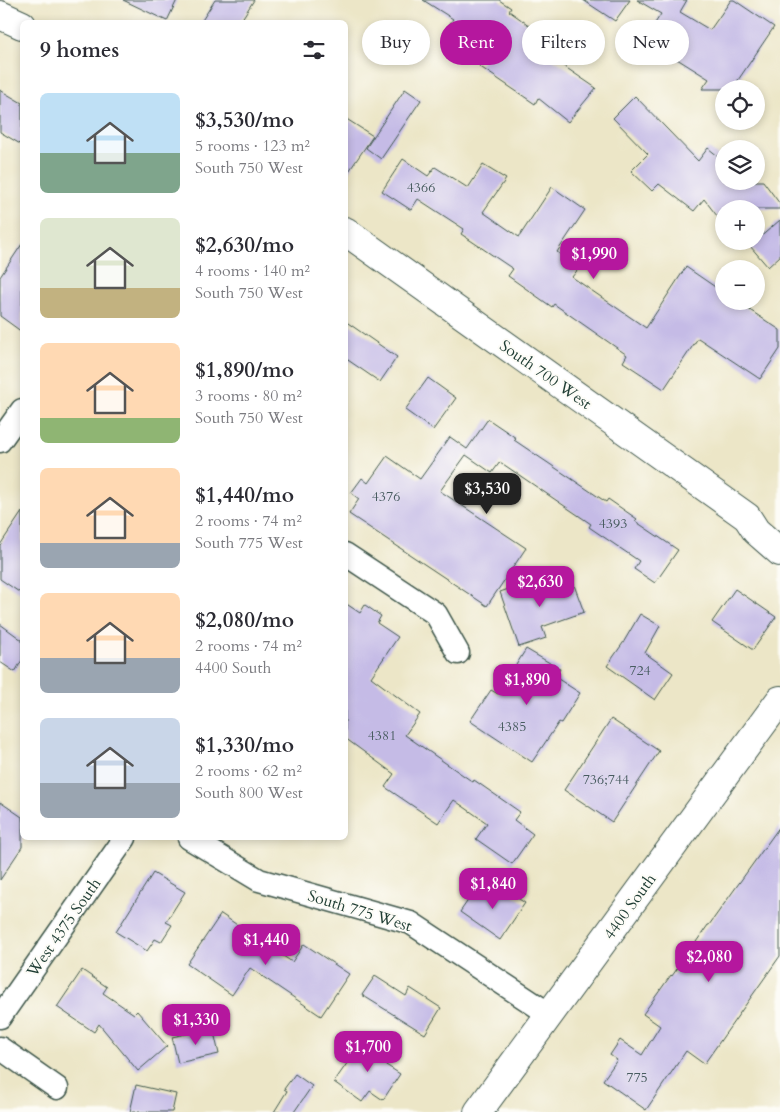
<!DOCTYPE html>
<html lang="en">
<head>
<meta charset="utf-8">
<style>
	body { margin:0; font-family:Cardo,serif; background:#f7f7f7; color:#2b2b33; height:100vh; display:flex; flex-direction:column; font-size:19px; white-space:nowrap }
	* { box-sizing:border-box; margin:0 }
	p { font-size:16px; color:#7c7c81 }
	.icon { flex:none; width:28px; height:28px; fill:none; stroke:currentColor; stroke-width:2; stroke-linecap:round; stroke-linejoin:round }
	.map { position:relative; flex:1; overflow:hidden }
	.panel { position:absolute; left:20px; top:20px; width:328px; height:820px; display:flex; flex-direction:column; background:#fff; border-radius:8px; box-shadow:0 2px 8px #0003 }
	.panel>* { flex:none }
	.hud { position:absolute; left:362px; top:20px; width:342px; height:45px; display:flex; gap:10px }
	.tools { position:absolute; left:715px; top:80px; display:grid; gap:10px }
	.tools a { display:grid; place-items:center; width:50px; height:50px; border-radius:50%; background:#fff; box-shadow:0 2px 8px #0003; font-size:25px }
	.price { position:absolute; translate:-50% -42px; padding:0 11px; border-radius:10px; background:#b5179e; color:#fff; font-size:16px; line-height:32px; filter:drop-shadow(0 1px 2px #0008) }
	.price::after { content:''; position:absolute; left:50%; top:30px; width:15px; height:11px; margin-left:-8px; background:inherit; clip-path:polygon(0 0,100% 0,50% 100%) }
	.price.on { background:#222; color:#fff }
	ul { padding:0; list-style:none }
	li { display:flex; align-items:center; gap:15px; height:125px; padding:0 20px }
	li span { display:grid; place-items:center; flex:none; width:140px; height:100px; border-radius:8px; color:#555 }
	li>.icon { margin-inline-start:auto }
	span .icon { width:60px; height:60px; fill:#fffc; stroke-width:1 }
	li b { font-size:21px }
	h2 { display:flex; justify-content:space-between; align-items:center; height:60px; padding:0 20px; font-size:21px }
	.pill { padding:0 18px; border-radius:22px; background:#fff; box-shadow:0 2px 8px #0003; font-size:18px; line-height:45px }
	.pill.on { background:#b5179e; color:#fff }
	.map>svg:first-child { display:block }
	.building { fill:#c5bbe6 }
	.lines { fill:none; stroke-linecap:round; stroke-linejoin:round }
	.minor-casing { stroke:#3e564a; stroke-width:25 }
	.tertiary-casing { stroke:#3e564a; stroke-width:30 }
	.minor { stroke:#fff; stroke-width:22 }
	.tertiary { stroke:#fff; stroke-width:28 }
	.labels { text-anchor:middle; stroke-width:4; stroke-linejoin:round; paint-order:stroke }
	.number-label { font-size:14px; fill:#485c60 }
	.street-label { font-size:16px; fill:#1f3d34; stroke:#fdfcf7 }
</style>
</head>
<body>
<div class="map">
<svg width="780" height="1112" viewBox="0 0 780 1112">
	<rect width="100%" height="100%" fill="#fdfcf7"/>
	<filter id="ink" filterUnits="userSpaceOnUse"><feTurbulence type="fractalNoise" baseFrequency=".02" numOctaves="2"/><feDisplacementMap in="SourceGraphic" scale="10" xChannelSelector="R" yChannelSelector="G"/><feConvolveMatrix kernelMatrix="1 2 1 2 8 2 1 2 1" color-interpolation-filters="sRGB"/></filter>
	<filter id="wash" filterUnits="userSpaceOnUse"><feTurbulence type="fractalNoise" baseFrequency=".0096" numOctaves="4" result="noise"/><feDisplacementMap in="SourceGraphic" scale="20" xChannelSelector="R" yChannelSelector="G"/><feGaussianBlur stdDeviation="1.12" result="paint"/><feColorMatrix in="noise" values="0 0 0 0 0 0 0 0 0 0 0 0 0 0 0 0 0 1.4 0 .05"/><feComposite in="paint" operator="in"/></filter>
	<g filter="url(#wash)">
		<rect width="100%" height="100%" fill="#ece6c7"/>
		<g id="blocks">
			<g class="building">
				<polygon points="123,0 177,0 167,21"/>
				<polygon points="215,0 254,0 240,22 201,22"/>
				<polygon points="423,0 499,0 511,8 509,11 554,43 546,54 596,88 568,122 538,98 535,104 479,66 483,60 444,32 453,19"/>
				<polygon points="583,0 630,0 615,21"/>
				<polygon points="637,0 687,0 680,12 710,30 731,0 734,0 774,27 732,89 702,89 709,79 645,39 661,14"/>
				<polygon points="405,89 421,100 381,159 366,148"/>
				<polygon points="0,90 22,103 22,145 0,132"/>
				<polygon points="635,96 698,161 708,148 724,161 724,181 763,181 780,204 780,209 724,209 724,225 704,199 694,211 659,184 652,191 631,171 648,154 613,118"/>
				<polygon points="345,118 373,136 345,177"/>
				<polygon points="403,159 428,176 435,167 468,188 483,165 506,179 483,212 519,237 552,187 585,210 557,252 579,268 572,277 646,328 686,267 724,293 724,301 736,301 780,330 780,349 760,379 698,338 664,389 623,362 627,355 554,304 552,307 508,276 513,269 461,234 464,229 418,199 411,210 382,191"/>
				<polygon points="780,220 780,256 768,267 750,246"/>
				<polygon points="22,244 22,332 0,316 0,277"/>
				<polygon points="345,321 397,357 380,382 345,358"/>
				<polygon points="428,378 456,398 433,430 405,410"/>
				<polygon points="488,419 516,438 514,440 606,502 608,499 637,519 635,521 678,550 655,583 634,569 639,561 589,527 591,524 500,462 492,473 466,455 440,491 526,548 487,606 349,514 359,499 351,493 362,478 368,483 387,456 420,479 450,437 467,449"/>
				<polygon points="22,512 22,594 0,579 0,545"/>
				<polygon points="571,577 584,612 542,627 546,638 519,647 500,592 535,580 538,589"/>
				<polygon points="735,589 776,617 753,650 712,622"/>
				<polygon points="345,603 360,613 365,605 381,616 377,623 398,637 371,677 420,714 405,735 473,782 474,780 520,812 514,820 533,834 512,864 476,839 487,823 454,800 438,823 385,787 394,774 345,738"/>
				<polygon points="640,614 660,626 645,653 673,673 655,700 607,666 623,643"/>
				<polygon points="0,624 22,640 22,660 15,672 0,662"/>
				<polygon points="526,649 560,669 555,677 580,693 561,723 559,722 532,762 470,721 491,690 498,694"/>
				<polygon points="611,719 659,751 612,822 564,790"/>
				<polygon points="0,802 22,817 22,847 0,880"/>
				<polygon points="780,826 780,956 704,1064 686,1051 646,1110 603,1080 617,1060 610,1055 620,1040 642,1055 660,1026 643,1014 671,975 672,976 708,925 709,925"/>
				<polygon points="153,873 185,892 166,922 172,925 161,942 155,939 147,951 116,932"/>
				<polygon points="480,883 496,894 501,887 525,903 500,940 460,912"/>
				<polygon points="221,914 292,962 304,944 349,974 321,1016 250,968 232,995 187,964"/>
				<polygon points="82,970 107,987 103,993 134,1014 137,1011 167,1046 138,1071 99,1024 94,1032 57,1007"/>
				<polygon points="375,976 406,996 410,988 441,1008 425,1034 362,995"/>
				<polygon points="213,1028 219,1054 178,1063 172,1037"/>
				<polygon points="364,1039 392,1057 386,1065 400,1074 383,1100 370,1091 362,1102 334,1082"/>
				<polygon points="295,1074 312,1086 294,1112 274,1112 287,1091 284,1089"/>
				<polygon points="136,1085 176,1094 172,1112 130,1112"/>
			</g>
		</g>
	</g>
	<g filter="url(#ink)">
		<use href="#blocks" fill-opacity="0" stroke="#3e564a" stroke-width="1"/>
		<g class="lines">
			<defs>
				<g id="minor">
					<polyline points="0,441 22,410"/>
					<polyline points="345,554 436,614 458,653"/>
					<polyline points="189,838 259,880 411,923 549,1014"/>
					<polyline points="0,1017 125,838"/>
					<polyline points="0,1048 57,1088"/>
				</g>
				<g id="tertiary">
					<polyline points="0,15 22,25"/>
					<polyline points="345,231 747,517 756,531 780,552"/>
					<polyline points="478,1112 780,700"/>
				</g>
			</defs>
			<use href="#minor" class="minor-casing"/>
			<use href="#tertiary" class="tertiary-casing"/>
			<use href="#minor" class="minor"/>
			<use href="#tertiary" class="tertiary"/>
		</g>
	</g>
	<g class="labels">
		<g class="number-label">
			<text x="421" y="192">4366</text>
			<text x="386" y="501">4376</text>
			<text x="613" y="528">4393</text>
			<text x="640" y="675">724</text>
			<text x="512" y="731">4385</text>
			<text x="382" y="740">4381</text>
			<text x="606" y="784">736;744</text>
			<text x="637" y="1082">775</text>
		</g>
		<g class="street-label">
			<text transform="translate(546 374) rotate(35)" y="6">South 700 West</text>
			<text transform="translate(629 906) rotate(-54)" y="6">4400 South</text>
			<text transform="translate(360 910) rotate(17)" y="6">South 775 West</text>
			<text transform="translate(63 927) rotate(-55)" y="6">West 4375 South</text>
		</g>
	</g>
</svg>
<div class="tools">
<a><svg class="icon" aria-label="locate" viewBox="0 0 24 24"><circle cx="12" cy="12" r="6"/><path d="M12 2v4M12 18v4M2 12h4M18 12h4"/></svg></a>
<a><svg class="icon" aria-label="layers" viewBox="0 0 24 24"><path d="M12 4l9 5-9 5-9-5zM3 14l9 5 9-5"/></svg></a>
<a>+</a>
<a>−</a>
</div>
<b class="price" style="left:594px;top:280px">$1,990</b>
<b class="price on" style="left:487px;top:515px">$3,530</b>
<b class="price" style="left:540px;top:608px">$2,630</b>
<b class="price" style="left:527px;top:706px">$1,890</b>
<b class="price" style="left:493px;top:910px">$1,840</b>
<b class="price" style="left:266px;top:966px">$1,440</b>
<b class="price" style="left:709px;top:983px">$2,080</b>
<b class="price" style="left:196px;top:1046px">$1,330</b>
<b class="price" style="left:368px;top:1073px">$1,700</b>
<div class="hud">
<a class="pill">Buy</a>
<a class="pill on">Rent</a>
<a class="pill">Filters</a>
<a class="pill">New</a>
</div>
<section class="panel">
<h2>9 homes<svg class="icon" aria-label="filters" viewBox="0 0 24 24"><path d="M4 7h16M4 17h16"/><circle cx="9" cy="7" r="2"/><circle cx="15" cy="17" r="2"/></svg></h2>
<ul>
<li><span style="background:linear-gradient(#bfe0f5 60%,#7fa58c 0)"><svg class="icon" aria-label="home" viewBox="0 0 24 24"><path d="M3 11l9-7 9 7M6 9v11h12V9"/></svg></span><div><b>$3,530/mo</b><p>5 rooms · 123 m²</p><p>South 750 West</p></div></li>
<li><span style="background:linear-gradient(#dfe7d0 70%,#c2b280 0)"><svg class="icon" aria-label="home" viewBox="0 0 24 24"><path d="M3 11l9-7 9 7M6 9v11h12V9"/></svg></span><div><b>$2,630/mo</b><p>4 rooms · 140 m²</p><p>South 750 West</p></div></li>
<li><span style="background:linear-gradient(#ffd9b3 75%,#8fb573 0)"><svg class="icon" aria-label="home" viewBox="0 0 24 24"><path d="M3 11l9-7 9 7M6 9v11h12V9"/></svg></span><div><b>$1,890/mo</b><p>3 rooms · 80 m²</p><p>South 750 West</p></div></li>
<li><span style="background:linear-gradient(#ffd9b3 75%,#9aa5b1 0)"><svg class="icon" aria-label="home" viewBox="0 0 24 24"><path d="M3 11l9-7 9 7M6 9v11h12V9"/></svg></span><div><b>$1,440/mo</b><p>2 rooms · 74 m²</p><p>South 775 West</p></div></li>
<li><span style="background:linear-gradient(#ffd9b3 65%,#9aa5b1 0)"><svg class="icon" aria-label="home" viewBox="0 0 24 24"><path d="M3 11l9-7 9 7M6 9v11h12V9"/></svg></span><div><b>$2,080/mo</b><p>2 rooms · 74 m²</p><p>4400 South</p></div></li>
<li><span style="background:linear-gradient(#c9d6e8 65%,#9aa5b1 0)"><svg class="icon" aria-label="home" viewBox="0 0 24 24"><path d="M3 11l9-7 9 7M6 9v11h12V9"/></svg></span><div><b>$1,330/mo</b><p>2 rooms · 62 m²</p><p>South 800 West</p></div></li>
</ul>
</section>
</div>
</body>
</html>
